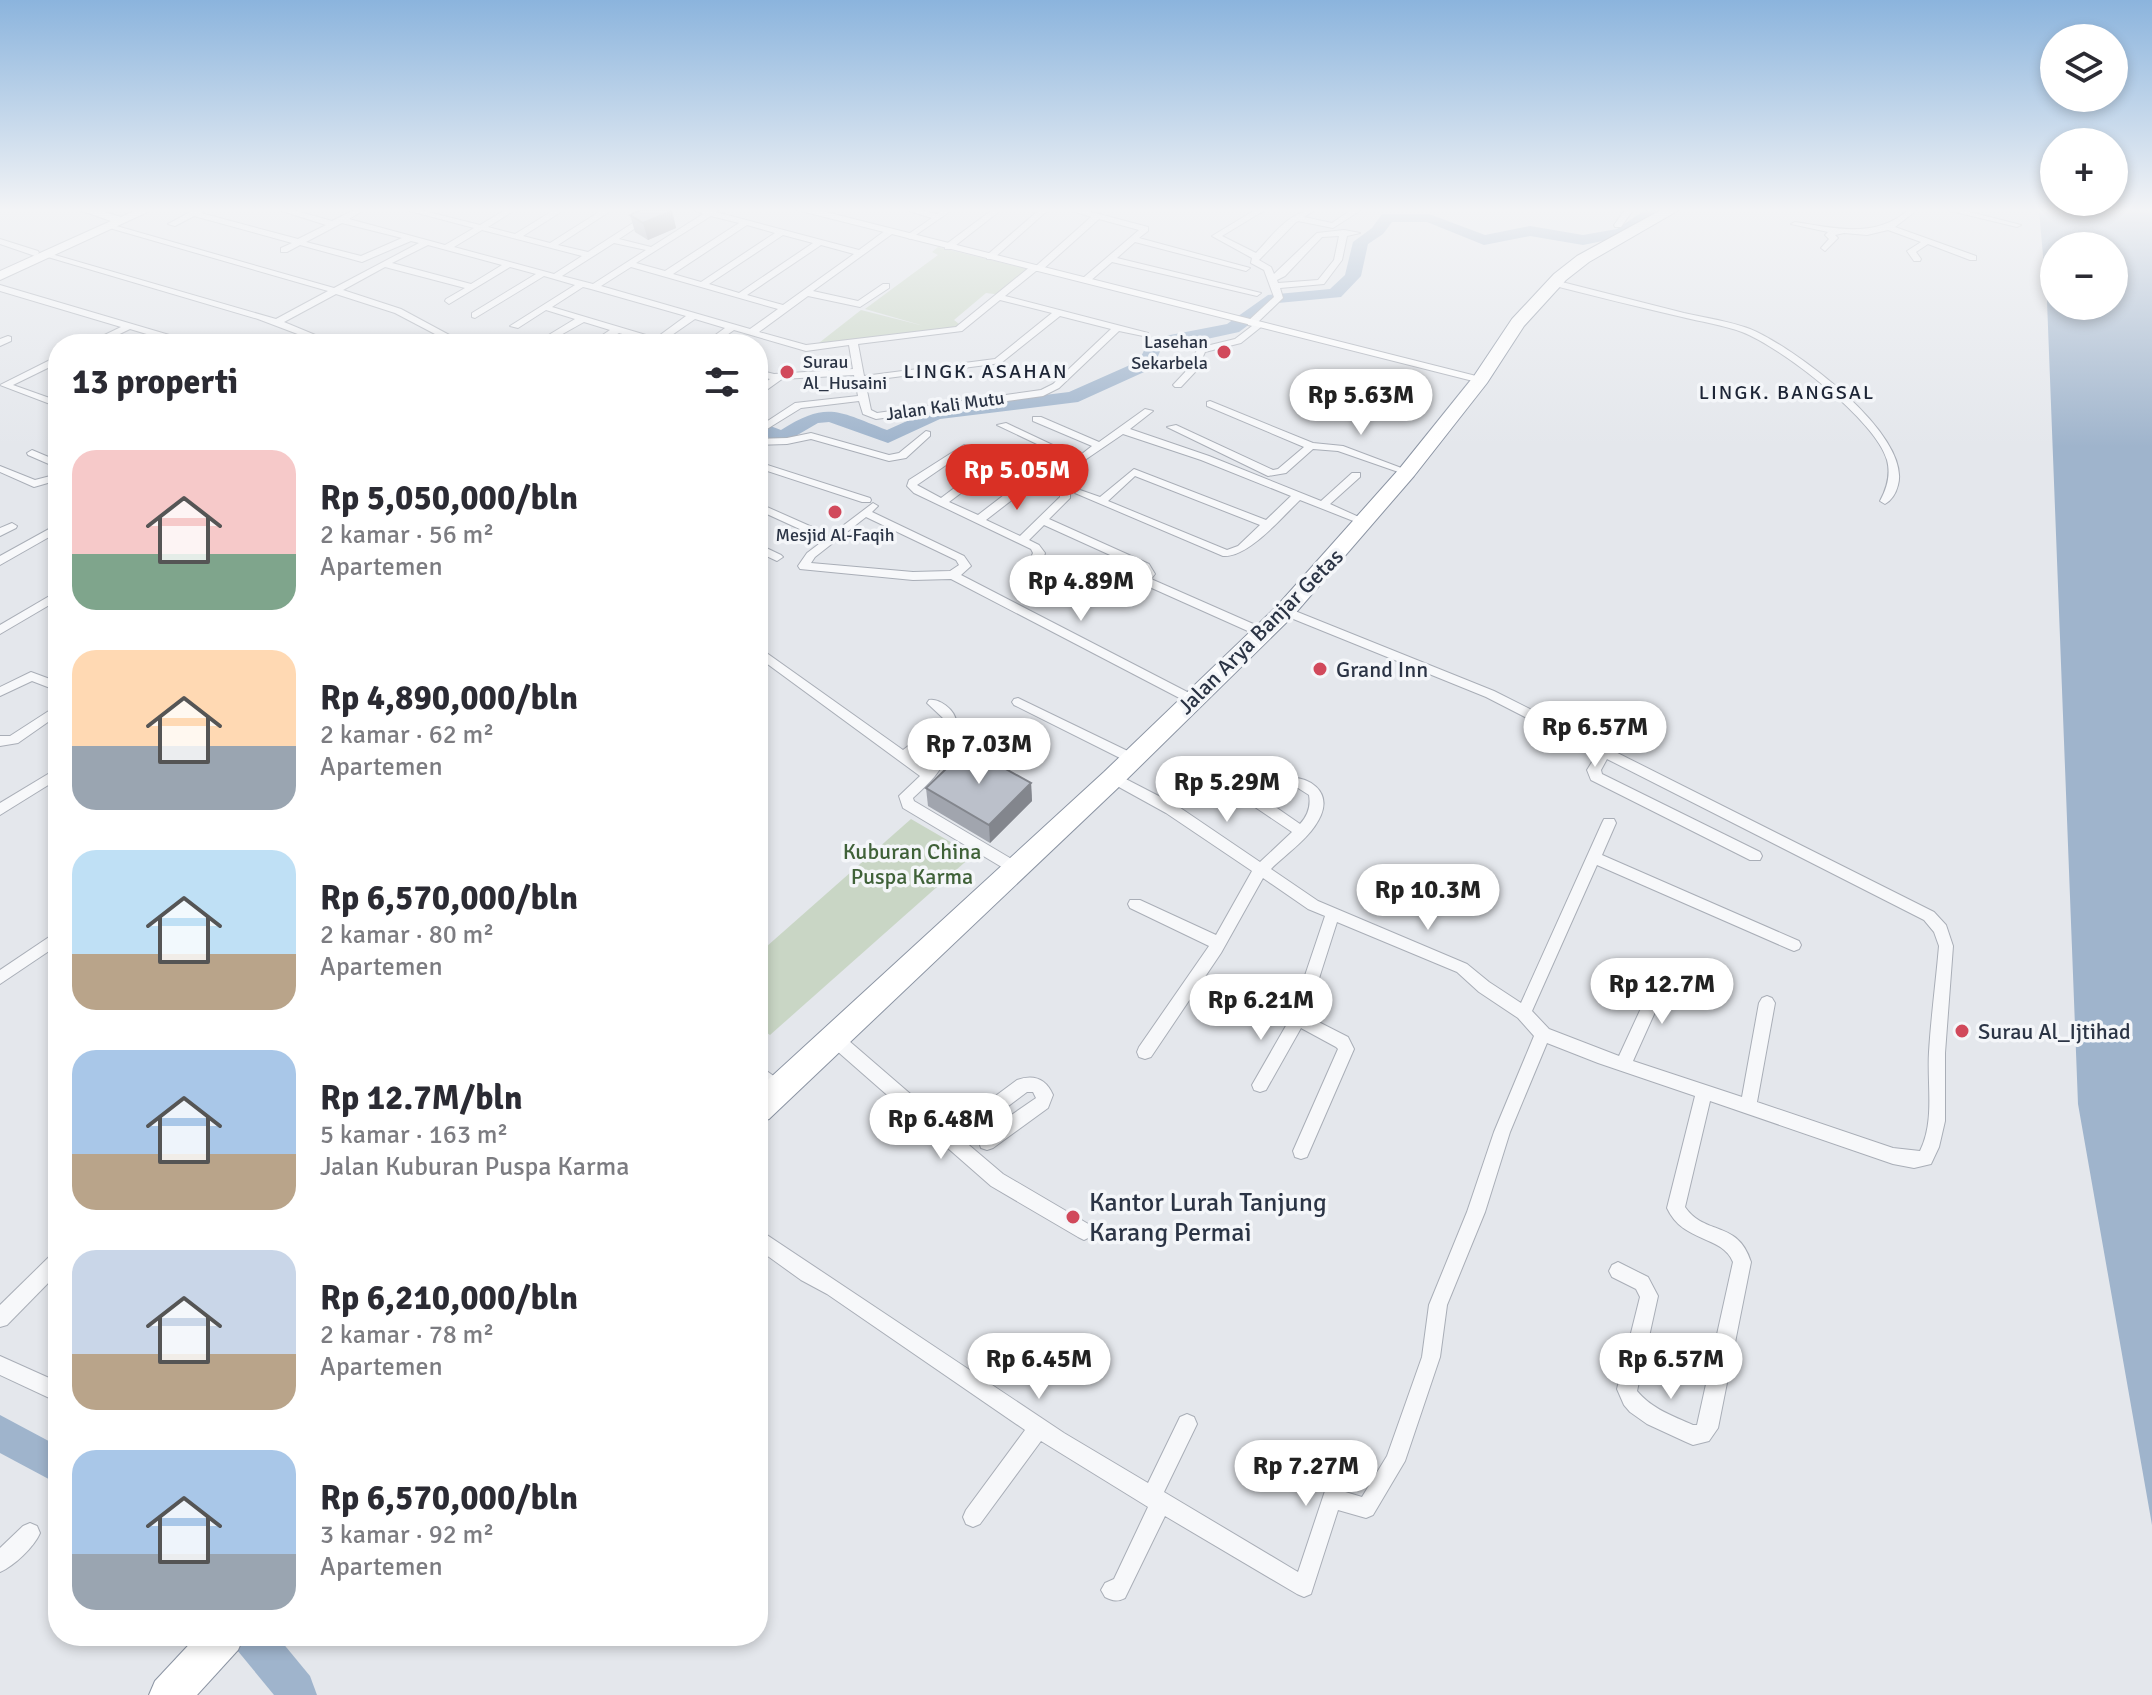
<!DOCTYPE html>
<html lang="id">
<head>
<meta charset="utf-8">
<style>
	body { margin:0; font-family:Signika,sans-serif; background:#f2f2f3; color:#2b2b33; height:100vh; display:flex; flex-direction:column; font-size:30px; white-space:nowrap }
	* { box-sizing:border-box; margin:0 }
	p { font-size:26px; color:#7c7c81 }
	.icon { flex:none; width:44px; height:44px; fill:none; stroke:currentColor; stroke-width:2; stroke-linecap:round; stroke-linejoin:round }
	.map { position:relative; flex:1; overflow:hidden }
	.panel { position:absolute; left:48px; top:334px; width:720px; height:1312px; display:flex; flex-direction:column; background:#fff; border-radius:32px; box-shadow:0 4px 12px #0003 }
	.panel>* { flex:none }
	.controls { position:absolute; left:2040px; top:24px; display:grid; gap:16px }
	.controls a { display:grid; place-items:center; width:88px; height:88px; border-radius:50%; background:#fff; box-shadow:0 4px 12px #0003; font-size:40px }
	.price { position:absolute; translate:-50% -68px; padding:0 18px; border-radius:28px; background:#fff; color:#222; font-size:26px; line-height:52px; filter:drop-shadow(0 2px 4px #0008) }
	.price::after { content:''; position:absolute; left:50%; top:48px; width:24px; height:18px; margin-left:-12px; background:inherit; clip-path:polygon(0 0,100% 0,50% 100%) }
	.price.selected { background:#d93025; color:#fff }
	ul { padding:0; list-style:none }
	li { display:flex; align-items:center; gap:24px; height:200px; padding:0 24px }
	li span { display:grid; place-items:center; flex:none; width:224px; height:160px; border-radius:24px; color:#555 }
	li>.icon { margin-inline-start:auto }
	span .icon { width:96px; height:96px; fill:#fffc; stroke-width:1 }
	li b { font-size:34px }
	h2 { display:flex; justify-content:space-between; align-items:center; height:96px; padding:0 24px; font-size:34px }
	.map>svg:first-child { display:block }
	.green { fill:#c9d6c5 }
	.water { fill:#9fb4cc; fill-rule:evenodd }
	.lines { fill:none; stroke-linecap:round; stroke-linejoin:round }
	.river { fill:#9fb4cc; fill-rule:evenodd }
	.street-casing { stroke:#a9aeb7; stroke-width:2 }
	.secondary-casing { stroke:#a9aeb7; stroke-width:2 }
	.highway-casing { stroke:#8b94a3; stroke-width:2 }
	.street { fill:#f7f8fa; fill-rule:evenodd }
	.secondary { fill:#fff; fill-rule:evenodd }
	.highway { fill:#fff; fill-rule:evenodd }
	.wall { fill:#a1a5ae }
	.shaded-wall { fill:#83868d }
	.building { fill:#bbc0ca; stroke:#83868d; stroke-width:2 }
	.poi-dot { fill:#d1495b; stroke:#f4f6f9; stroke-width:3 }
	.labels { text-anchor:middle; stroke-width:7; stroke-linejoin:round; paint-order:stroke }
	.far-poi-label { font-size:18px; fill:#2b3445; stroke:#f4f6f9; text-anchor:end }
	.far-street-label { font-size:18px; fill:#2b3445; stroke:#f4f6f9 }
	.far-neighbourhood-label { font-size:20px; letter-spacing:2px; fill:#1d2536; stroke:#f4f6f9 }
	.street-label { font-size:22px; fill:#2b3445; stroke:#f4f6f9 }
	.poi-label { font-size:22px; fill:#2b3445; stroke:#f4f6f9; text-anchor:start }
	.park-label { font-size:22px; fill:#3f6138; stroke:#f4f6f9 }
	.near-poi-label { font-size:26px; fill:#2b3445; stroke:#f4f6f9; text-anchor:start }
</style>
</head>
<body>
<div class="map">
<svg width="2152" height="1695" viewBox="0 0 2152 1695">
	<rect width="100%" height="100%" fill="#e4e7ec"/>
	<g class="green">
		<polygon points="938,247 1031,270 1002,295 986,293 954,320 963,327 815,346 861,310 924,326 865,309 938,255 932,252"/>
		<polygon points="911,819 973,855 770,1035 758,1027 758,954"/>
	</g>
	<path class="water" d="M2039,210H2152V1525L2078,1104L2047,301ZM2054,246H2114V306H2054Z"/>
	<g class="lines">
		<g class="river">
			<path d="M1645,210H1662L1627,236L1583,245L1530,236L1484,245L1427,222H1392L1383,234L1368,244L1361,276L1341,297L1278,303L1239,332L1161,349L1153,368L1078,402L940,419L888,443L829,422L818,423L782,444L758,433V426L765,424L781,430C828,400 839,412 887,430L936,408L1069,392L1139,361L1148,342L1170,335L1227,324L1268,295L1330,289L1345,275L1353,242L1372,228L1382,214H1429L1485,235L1530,226L1583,235L1617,229Z"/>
			<polygon points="0,1415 58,1446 58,1484 0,1453"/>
			<polygon points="231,1636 277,1636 310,1676 317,1695 274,1695 237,1650"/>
		</g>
		<defs>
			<g id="street">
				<path d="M194,210H205L201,213L298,239L326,225L279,210H293L332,221L354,210H364L349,219L445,245L474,228L406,210H420L480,225L505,210H515L488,227L515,234L554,210H564L523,236L550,243L602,210H612L558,245L588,252L653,210H663L619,239L651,247L703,214L694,210H718L716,212L859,250L886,230H892V234L813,291L858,301L883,284H889V288L860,307L808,296L759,332L806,345L956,327L1031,266H1036L1091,217L1070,210H1084L1148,227V231L1139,238L1250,268L1246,271L1135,242L1117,258L1261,293L1257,296L1112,262L1089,282H1083V278L1139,230L1099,219L1041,271H1036L1005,296L1148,333V337L1119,331L1059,388L1043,396L876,419L863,414L859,401L801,408L767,429L763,428V424L795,403L858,396L854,375L782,379L758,396V388L770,379L758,376V370L774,374L853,369L849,345L806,351L734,330L714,344H703L725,328L695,319L659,344H648L650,342L619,333L600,344H589L610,330L584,322L550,341L547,340V336L575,319L546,310L518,328L510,326L575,285L544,276L475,318L472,317V313L536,274L510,267L449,304L445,301L446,299L465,288L385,267L343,290L401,309L466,344H454L395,313L336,294L284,322L337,344H324L258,319L41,255L48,253L276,319L328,291L106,227L113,225L334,288L419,243L411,241L362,262L300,245L287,252H281V248L292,243L194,216L175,226L168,224ZM711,216L739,223L665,271L636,263ZM342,223L402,238L361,256L306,242ZM747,225L775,233L701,282L673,274ZM482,230L582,256L554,274L454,247ZM783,235L813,243L739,293L709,284ZM614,243L646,250L593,284L562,276ZM428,245L502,265L471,284L392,263ZM821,245L854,254L783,305L747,295ZM631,267L778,309L750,329L601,286ZM583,287L591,289L686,316L656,338L552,307ZM1000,300L1052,313L995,359L864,376L858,344L962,331ZM1060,316L1111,329L1053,384L1041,390L877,413L871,410L865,381L1001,363Z"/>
				<polygon points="906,210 921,210 937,214 943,210 952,210 910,239 906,237 907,235 932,218"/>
				<polygon points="992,210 1001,210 951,249 945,249 945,245"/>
				<polygon points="1039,210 1048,210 993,259 987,259 987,255"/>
				<path d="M1255,210H1265L1222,236L1256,253C1272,236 1290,210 1315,210L1304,217L1332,223L1351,210H1361L1333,228L1298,221L1295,223L1259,260L1271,267L1274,274L1317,233L1344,230L1360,233L1347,236L1342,260L1324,284L1280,288L1283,298L1257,323H1261V327L1241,343L1205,352L1197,370L1181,387H1175L1173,385L1188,369L1198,348L1235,339L1252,326L1248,325V321L1274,297L1264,270L1251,263L1252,258L1212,236ZM1339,236L1334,260L1318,280L1278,283L1277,280L1285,276L1322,237Z"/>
				<polygon points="1625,210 1633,210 1621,227 1615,227 1614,225"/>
				<path d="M1908,210H1917L1895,227L1976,256V260H1970L1928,244L1916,252L1921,259L1920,261H1914L1907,251L1921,242L1888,230L1867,235L1844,233L1835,235L1838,238L1825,251L1821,248L1829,239L1825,235L1828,232L1791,224L1795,222C1834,228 1876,239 1908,210Z"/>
				<polygon points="1947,210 1962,210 2021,225 2017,227"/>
				<polygon points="0,239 38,251 39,253 35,256 0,244"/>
				<path d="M1554,280C1597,291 1641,302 1684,313C1706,318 1729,321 1750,329C1792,346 1912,434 1898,485C1896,493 1892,500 1885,504L1880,501C1887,488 1891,475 1887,460C1876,420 1781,347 1742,332C1723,325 1702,322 1682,317C1638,307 1595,296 1551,285L1550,283Z"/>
				<polygon points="0,285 193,342 195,344 180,344 130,329 99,344 86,344 121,327 0,291"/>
				<polygon points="8,336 11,337 11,341 0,346 0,339"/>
				<polygon points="58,356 58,363 13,385 58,401 58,407 0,385"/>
				<polygon points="1210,401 1313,443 1343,446 1412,472 1407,475 1338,451 1313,449 1286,473 1268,476 1167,427 1176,425 1273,470 1278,469 1304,447 1207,406 1207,402"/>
				<path d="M1145,409L1153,411L1130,429L1209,456L1321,501L1352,473H1360V477L1330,504L1370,522L1369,524H1361L1300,500C1282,517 1248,558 1223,556L1075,493L1080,490L1100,497L1134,469L1266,520L1291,496L1201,460L1123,434L1079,464L997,425L1006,423L1078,457L1092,446L1033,421V417H1041L1099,442ZM1135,476L1260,525L1238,546L1227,550L1108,501Z"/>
				<polygon points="926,431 930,432 930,436 906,458 889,461 811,439 787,444 758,445 758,439 787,438 811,433 889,455 899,453"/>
				<path d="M964,445L1070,489V498L1049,519L1149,564L1155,574L1151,579L1267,630L1269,633L1267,636H1259L1145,585L1128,603L1104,602L1034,569L1029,562L1033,553L1031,549L914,493L907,486L909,480ZM965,452L989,462L941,498L917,485ZM997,466L1026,478L978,515L949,502ZM1035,482L1060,493V497L1020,536L986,520ZM1044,525L1141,569L1143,573L1121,596L1110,595L1042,563L1045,553L1039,545L1029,540Z"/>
				<polygon points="32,450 58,461 58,468 28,455 27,453"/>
				<polygon points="758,462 870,498 871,500 870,502 862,502 758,468"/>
				<polygon points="0,466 35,480 58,474 58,480 34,487 0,472"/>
				<polygon points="758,503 812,527 813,529 812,531 804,531 758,510"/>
				<path d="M873,503L878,506L872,512L964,556L971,566L961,575L1197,697L1199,700L1197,703H1189L951,579L913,580L800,569L798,566L807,553ZM866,517L956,560L959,565L950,571L913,572L811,563L815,557Z"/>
				<polygon points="12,523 17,526 16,528 0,536 0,528"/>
				<polygon points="58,524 58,532 0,565 0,556"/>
				<polygon points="758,544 781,555 783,557 777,561 758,552"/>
				<polygon points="58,591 58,600 0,634 0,625"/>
				<path d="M1285,607L1494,691L1934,912L1946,925L1953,946L1945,1053V1121L1939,1147L1931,1164L1914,1168L1893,1164L1710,1101L1685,1207C1705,1236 1738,1220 1751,1262L1718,1428L1709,1441L1693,1445L1686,1442L1647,1424L1630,1412L1624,1405L1617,1389L1640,1297L1636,1289L1612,1277L1609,1271L1612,1265L1618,1262L1648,1277L1658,1296L1637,1391C1652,1409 1673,1416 1693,1425H1697L1733,1262C1722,1235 1683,1243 1667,1208L1695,1096L1598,1063L1547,1043L1510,1132L1485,1212L1447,1305L1440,1357L1405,1461L1373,1515L1366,1518L1338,1510L1311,1594L1304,1597L1297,1594L1165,1516L1125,1598C1117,1602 1113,1601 1105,1597L1101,1590L1105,1583L1114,1579L1148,1507L1041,1441L980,1524L973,1527L966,1524L963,1517L966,1510L1025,1430L827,1294L801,1280L758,1249V1229L1064,1433L1148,1483L1180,1417L1187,1414L1194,1417L1197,1424L1164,1492L1298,1572L1325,1491L1332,1488L1362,1497L1387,1456L1422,1357L1429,1305L1467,1212L1494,1132L1534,1036L1518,1018L1479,992L1457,972L1337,922L1307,1016L1348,1037L1354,1049L1307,1157L1301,1159L1295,1157L1293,1151L1338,1049L1336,1047L1301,1028L1266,1090L1260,1092L1254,1090L1252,1085L1291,1017L1325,916L1308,909L1263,878L1221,953L1151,1057L1145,1059L1139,1057L1137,1052L1139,1047L1209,946L1130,908L1128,904L1130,900H1140L1216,935L1252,871L1166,813L1108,781L1106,778L1108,775H1118L1176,805L1260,862L1292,832L1249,803L1247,799L1251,787C1263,783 1275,778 1287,778C1309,776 1331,791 1321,815C1311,838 1288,852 1271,869L1318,901L1467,964L1489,982L1521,1003L1602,823L1604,819H1614L1616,823L1602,855L1799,941L1801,945L1799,949L1794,951L1789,949L1597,865L1532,1011L1549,1029L1619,1056L1660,967L1665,966L1670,967L1673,972L1633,1061L1742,1097L1759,1003L1762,998L1767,996L1772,998L1775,1003L1757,1102L1893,1148L1920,1151C1935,1121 1927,1085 1929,1052C1931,1017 1936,981 1939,946L1934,932L1924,920L1607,759L1601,770L1602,774L1760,852L1762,856L1760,860H1750L1591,780L1587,770L1597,754L1486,697L1281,614L1279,611ZM1286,787L1298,788L1309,795C1311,806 1308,815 1300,824L1261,797L1262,794Z"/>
				<path d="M758,647L903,750L944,719L927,703L929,700C939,698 955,710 956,721C949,730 951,741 948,752C942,772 928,784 913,798L914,801L1020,864L1022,868L1020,872H1010L903,808L899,796L920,776L758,657ZM937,738L934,753L927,768L913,757Z"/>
				<polygon points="31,672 58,682 58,691 32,681 0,696 0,687"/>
				<polygon points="1018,698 1138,756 1140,759 1133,764 1128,762 1014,705 1012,702 1014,699"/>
				<polygon points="58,705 58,715 18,743 0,746 0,736 10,736"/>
				<polygon points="58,768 58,779 0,815 0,803"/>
				<polygon points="58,931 58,945 0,984 0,970"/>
				<path d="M835,1032L841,1034L951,1129L1017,1080C1034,1074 1046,1079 1053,1095L1048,1108L993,1148L987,1150L981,1148L979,1142L981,1136L1036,1098L1033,1092H1027L963,1140L1003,1174L1090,1225L1093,1231L1090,1237L1084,1240L1078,1237L991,1186L829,1044L827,1039L829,1034Z"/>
				<polygon points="758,1065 785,1084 787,1089 785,1094 779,1096 758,1082"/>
				<polygon points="58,1251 58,1273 7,1325 0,1327 0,1305 52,1254"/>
				<polygon points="0,1356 58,1382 58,1402 0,1375"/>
				<path d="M30,1523L37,1526L40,1533C34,1547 14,1566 0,1572V1548L23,1526Z"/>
			</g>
			<g id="secondary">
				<polygon points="79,210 98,210 121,217 136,210 152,210 0,280 0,271 111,221"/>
				<polygon points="797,210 818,210 1488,379 1481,383"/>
			</g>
			<g id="highway">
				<polygon points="1661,210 1679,210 1589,262 1566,280 1524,326 1487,383 1414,476 1293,616 1122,784 769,1119 758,1123 758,1089 1104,772 1277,606 1400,468 1474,376 1512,319 1554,274 1577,256"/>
				<polygon points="197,1636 244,1636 238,1650 197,1695 149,1695 155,1681"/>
			</g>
		</defs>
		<use href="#street" class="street-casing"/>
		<use href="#secondary" class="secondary-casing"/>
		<use href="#highway" class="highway-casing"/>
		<use href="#street" class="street"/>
		<use href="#secondary" class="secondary"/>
		<use href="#highway" class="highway"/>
	</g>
	<g class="wall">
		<polygon points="672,211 676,228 648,240 635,232 630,215"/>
		<polygon points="1031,783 1032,801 990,843 928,806 926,788"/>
	</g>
	<g class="shaded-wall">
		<polygon points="672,211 676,228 648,240 643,223"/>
		<polygon points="1031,783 1032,801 990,843 989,825"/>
	</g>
	<g class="building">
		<polygon points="640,210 671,210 672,211 643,223 630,215"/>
		<polygon points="968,748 1031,783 989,825 926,788"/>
	</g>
	<linearGradient id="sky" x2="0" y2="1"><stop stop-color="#8bb4dd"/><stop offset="0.47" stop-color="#f3f4f6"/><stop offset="1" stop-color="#f3f4f6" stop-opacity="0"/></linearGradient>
	<rect width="2152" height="447" fill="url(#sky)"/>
	<g class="poi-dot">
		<circle cx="1224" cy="352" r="8"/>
		<circle cx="787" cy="372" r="8"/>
		<circle cx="835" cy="512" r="8"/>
		<circle cx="1320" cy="669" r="8"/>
		<circle cx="1962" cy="1031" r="8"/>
		<circle cx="1073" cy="1217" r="8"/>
	</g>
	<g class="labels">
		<g class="far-poi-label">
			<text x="1208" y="348">Lasehan<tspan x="1208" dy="21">Sekarbela</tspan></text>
			<text x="803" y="368" text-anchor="start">Surau<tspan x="803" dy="21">Al_Husaini</tspan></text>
			<text x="835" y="541" text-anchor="middle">Mesjid Al-Faqih</text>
		</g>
		<g class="far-street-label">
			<text transform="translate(945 406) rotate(-8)" y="6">Jalan Kali Mutu</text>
		</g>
		<g class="far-neighbourhood-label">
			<text x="986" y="378">LINGK. ASAHAN</text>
			<text x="1787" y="399">LINGK. BANGSAL</text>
		</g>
		<g class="street-label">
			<text transform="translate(1260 631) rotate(-45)" y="8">Jalan Arya Banjar Getas</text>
		</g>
		<g class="poi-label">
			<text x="1336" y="677">Grand Inn</text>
			<text x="1978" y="1039">Surau Al_Ijtihad</text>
		</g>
		<g class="park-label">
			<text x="912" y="859">Kuburan China<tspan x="912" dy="25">Puspa Karma</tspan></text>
		</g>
		<g class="near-poi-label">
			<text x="1089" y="1211">Kantor Lurah Tanjung<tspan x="1089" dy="30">Karang Permai</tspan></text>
		</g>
	</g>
</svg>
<div class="controls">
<a><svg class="icon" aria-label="layers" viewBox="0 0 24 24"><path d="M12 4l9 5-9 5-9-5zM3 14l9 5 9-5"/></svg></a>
<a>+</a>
<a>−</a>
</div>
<b class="price" style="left:1361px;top:437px">Rp 5.63M</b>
<b class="price selected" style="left:1017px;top:512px">Rp 5.05M</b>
<b class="price" style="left:1081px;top:623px">Rp 4.89M</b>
<b class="price" style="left:1595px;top:769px">Rp 6.57M</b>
<b class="price" style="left:979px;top:786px">Rp 7.03M</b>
<b class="price" style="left:1227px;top:824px">Rp 5.29M</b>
<b class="price" style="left:1428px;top:932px">Rp 10.3M</b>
<b class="price" style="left:1662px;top:1026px">Rp 12.7M</b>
<b class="price" style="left:1261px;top:1042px">Rp 6.21M</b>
<b class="price" style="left:941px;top:1161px">Rp 6.48M</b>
<b class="price" style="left:1039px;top:1401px">Rp 6.45M</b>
<b class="price" style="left:1671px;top:1401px">Rp 6.57M</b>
<b class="price" style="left:1306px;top:1508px">Rp 7.27M</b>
<section class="panel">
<h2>13 properti<svg class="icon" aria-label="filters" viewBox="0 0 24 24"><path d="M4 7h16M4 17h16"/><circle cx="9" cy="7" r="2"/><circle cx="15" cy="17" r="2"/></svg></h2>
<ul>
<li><span style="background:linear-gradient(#f6c9c9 65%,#7fa58c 0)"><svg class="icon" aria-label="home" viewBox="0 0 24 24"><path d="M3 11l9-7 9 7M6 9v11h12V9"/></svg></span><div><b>Rp 5,050,000/bln</b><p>2 kamar · 56 m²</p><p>Apartemen</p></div></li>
<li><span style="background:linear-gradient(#ffd9b3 60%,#9aa5b1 0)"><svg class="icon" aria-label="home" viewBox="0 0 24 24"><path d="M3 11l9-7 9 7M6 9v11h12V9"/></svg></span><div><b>Rp 4,890,000/bln</b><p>2 kamar · 62 m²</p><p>Apartemen</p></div></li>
<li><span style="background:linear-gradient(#bfe0f5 65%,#b9a48a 0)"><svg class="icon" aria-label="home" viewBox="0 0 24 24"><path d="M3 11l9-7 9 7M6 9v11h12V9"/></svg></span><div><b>Rp 6,570,000/bln</b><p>2 kamar · 80 m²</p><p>Apartemen</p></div></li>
<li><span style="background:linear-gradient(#a9c7e8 65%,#b9a48a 0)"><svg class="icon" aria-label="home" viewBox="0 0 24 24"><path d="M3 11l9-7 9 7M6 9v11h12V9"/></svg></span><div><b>Rp 12.7M/bln</b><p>5 kamar · 163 m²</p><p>Jalan Kuburan Puspa Karma</p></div></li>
<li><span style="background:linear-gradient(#c9d6e8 65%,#b9a48a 0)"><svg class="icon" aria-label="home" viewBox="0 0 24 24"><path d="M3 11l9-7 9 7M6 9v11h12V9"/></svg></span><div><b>Rp 6,210,000/bln</b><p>2 kamar · 78 m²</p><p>Apartemen</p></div></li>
<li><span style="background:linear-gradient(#a9c7e8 65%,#9aa5b1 0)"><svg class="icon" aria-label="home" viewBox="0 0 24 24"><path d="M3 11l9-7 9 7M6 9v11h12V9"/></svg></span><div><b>Rp 6,570,000/bln</b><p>3 kamar · 92 m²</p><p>Apartemen</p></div></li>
</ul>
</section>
</div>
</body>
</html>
